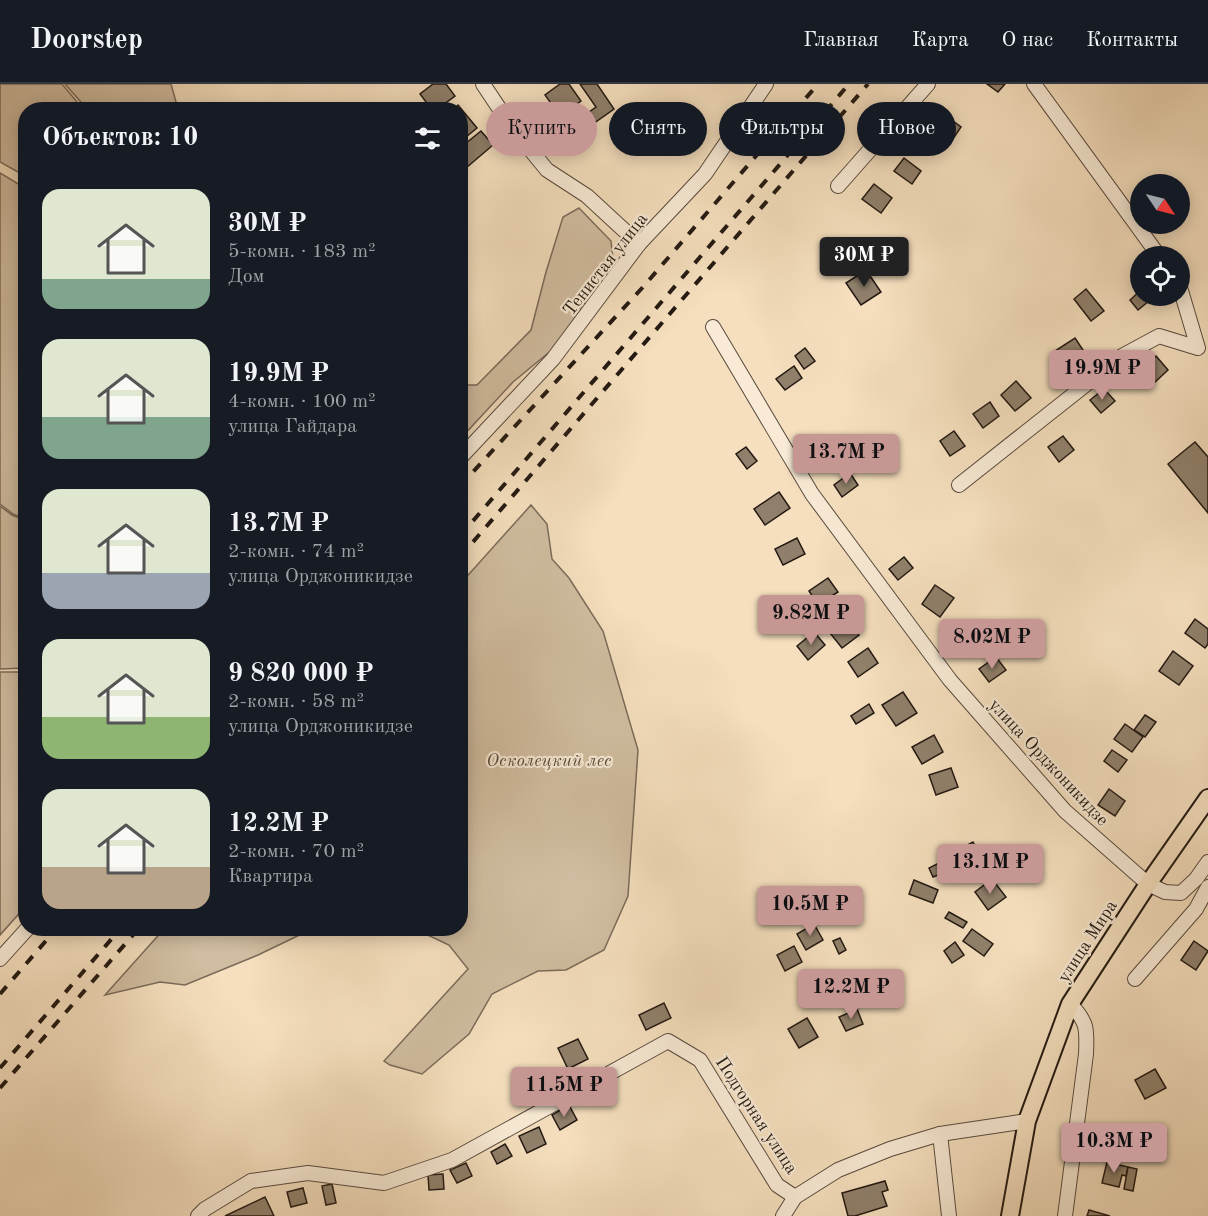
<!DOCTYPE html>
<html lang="ru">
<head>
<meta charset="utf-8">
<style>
	body { margin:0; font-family:"Old Standard TT",serif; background:#242831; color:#f1f3f6; height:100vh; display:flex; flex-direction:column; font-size:22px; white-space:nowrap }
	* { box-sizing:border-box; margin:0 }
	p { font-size:20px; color:#9ea1a6 }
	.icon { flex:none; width:33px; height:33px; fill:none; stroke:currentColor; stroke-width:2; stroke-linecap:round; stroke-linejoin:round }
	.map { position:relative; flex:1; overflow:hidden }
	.panel { position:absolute; left:18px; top:18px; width:450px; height:834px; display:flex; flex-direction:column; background:#171b24; border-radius:24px; box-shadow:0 3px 15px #0003 }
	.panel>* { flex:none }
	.hud { position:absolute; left:486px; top:18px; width:570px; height:54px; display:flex; gap:12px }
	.needle { width:39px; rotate:125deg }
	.fabs { position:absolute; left:1130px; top:90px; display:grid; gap:12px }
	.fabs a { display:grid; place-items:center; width:60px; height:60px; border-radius:50%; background:#171b24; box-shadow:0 3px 15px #0003; font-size:30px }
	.price { position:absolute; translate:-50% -51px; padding:0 14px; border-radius:6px; background:#c59692; color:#111; font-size:20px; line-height:39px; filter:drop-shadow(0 2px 3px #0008) }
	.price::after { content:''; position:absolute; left:50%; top:36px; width:18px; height:14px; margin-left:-9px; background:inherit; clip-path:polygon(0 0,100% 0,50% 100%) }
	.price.active { background:#222; color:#fff }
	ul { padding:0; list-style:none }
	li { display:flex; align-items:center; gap:18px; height:150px; padding:0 24px }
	li span { display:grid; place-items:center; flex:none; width:168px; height:120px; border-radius:18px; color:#555 }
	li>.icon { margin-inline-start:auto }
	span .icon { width:72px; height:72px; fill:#fffc; stroke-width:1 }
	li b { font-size:26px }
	h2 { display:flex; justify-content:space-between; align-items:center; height:72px; padding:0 24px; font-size:26px }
	.chip { padding:0 21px; border-radius:27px; background:#171b24; box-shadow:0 3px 15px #0003; font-size:21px; line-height:54px }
	.chip.active { background:#c59692; color:#111 }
	header { display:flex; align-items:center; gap:36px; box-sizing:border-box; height:84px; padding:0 30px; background:#171b24; border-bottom:2px solid #363941 }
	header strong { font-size:28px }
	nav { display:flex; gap:33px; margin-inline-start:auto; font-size:21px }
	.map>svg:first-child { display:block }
	.green { fill:#d1bda1; stroke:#7a6b5a; stroke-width:1.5 }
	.building { fill:#90806b; stroke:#231912; stroke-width:1.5 }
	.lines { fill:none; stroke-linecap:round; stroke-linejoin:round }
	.minor-casing { stroke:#584a3d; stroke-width:16 }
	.major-casing { stroke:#231912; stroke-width:20 }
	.minor { stroke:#f8ead5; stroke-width:14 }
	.major { stroke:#f5dfbe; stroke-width:16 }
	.rail { stroke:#231912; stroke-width:4; stroke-dasharray:10 10; stroke-linecap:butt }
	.labels { text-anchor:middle; stroke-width:4.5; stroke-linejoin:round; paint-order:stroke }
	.street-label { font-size:18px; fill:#231912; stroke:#f8ead5 }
	.park-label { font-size:18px; font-style:italic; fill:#574a3d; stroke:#f8ead5 }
</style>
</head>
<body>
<header>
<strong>Doorstep</strong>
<nav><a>Главная</a><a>Карта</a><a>О нас</a><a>Контакты</a></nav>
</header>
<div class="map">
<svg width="1208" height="1132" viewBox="0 0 1208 1132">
	<rect width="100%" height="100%" fill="#f5dfbe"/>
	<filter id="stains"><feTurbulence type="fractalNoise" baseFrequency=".00333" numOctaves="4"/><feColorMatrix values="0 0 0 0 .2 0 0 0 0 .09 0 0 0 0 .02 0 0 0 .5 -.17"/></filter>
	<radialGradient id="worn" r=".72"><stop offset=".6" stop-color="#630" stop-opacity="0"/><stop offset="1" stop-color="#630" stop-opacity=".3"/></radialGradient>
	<g class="green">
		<polygon points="0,0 62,0 83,25 26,26 25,92 0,78"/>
		<polygon points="65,0 171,0 178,25 87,25"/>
		<polygon points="0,89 25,104 25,435 13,430 0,420"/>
		<polygon points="579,124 611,157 613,175 590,209 564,256 513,298 461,354 461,301 477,301 531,246 546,188 563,133"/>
		<polygon points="531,421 547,440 552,475 569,494 603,547 638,666 628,812 604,866 566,886 538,887 492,910 469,950 422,990 390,981 384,977 468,885 449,861 415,845 460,844 461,499"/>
		<polygon points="0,422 12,431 25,436 25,584 0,585"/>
		<polygon points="0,588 26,588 25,823 0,851"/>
		<polygon points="164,845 164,844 312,845 258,871 185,901 160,898 105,911"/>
	</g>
	<g class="building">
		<polygon points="433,0 446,0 455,12 436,26 432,26 420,10"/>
		<polygon points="560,0 569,0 581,17 560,32 545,11"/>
		<polygon points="580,0 597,0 614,25 576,52 569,42 596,23"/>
		<polygon points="987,0 1005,0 998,8"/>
		<polygon points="458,21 477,44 460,58 460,26 453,26"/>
		<polygon points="945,31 961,43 951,58 934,46"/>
		<polygon points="481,47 493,61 466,84 460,77 460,64"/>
		<polygon points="904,74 921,87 912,100 894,87"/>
		<polygon points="874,100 892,114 881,129 862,115"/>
		<polygon points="866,186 881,208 861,221 846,199"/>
		<polygon points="1086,205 1104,227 1091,237 1074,215"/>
		<polygon points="1140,207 1140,212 1155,212 1138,226 1130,216"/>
		<polygon points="1075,254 1085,269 1065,282 1055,267"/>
		<polygon points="805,264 815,277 804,285 795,272"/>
		<polygon points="1156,272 1168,286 1153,300 1141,287"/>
		<polygon points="794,282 802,294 785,306 776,295"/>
		<polygon points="1016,297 1031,314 1015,327 1001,311"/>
		<polygon points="1104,305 1115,317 1101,329 1090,316"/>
		<polygon points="990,318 999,332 983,344 973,330"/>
		<polygon points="954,347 965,362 950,372 940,357"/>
		<polygon points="1063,352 1074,366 1059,378 1048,363"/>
		<polygon points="1195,358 1208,373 1208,429 1168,380"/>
		<polygon points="746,363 757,377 747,385 736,370"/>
		<polygon points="850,389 858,401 842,413 834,401"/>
		<polygon points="779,408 790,424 765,441 754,425"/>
		<polygon points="797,454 805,470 783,481 775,465"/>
		<polygon points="904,473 913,484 898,496 889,485"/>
		<polygon points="828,494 838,508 818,521 809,507"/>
		<polygon points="935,501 954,514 940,533 922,520"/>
		<polygon points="1195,535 1208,545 1208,560 1205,564 1185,549"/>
		<polygon points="847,536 859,551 842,564 830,549"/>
		<polygon points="814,548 825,561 808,576 797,562"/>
		<polygon points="868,564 878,579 858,593 848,578"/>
		<polygon points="1173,567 1193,582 1179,601 1159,587"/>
		<polygon points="996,573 1006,586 989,598 979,585"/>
		<polygon points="903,608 917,629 896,642 882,621"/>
		<polygon points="869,620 874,629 856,640 851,632"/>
		<polygon points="1145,631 1156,638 1145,653 1134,646"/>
		<polygon points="1125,640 1143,653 1132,668 1114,655"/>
		<polygon points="934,651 943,668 922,680 912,663"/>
		<polygon points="1112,666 1127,676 1118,688 1104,677"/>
		<polygon points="951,684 958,703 936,711 929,691"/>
		<polygon points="1109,705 1125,717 1115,732 1098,721"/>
		<polygon points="973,758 982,774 967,782 958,766"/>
		<polygon points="941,778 946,788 933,793 929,784"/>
		<polygon points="992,795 1006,813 988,826 975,808"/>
		<polygon points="914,796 938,806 933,819 909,810"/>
		<polygon points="949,828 967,838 963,844 945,834"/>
		<polygon points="814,840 823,856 806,866 797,850"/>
		<polygon points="972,845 993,860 984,872 963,857"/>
		<polygon points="840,854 846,866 839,870 833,857"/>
		<polygon points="1194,857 1208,867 1196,886 1181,876"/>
		<polygon points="955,858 964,871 952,879 944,867"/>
		<polygon points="794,862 802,878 785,887 777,871"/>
		<polygon points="664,919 671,934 646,946 639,931"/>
		<polygon points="857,925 863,940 846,947 839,933"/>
		<polygon points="807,934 818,953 799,964 788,945"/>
		<polygon points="578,955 588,975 568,985 558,964"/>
		<polygon points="1155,985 1166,1004 1145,1015 1135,996"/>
		<polygon points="569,1021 577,1036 560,1046 552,1031"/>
		<polygon points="539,1043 546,1060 527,1069 519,1052"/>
		<polygon points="505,1060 512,1072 497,1080 491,1068"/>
		<polygon points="1107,1078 1128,1083 1126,1092 1122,1091 1119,1103 1102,1099"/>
		<polygon points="466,1079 472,1092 457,1099 450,1086"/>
		<polygon points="1128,1083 1137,1085 1133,1107 1124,1105"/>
		<polygon points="443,1090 444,1105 429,1106 428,1091"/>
		<polygon points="885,1097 888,1106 882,1108 887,1122 855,1132 848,1132 842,1109"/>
		<polygon points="332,1100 336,1119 326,1121 322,1102"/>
		<polygon points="303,1104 307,1119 291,1123 287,1108"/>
		<polygon points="265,1113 274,1132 225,1132"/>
		<polygon points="1089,1126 1110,1132 1087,1132"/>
	</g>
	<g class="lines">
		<defs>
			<g id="minor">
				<polyline points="483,0 511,42 547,86 587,112 639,160"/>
				<polyline points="1034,0 1159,172"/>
				<polyline points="838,102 928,0"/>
				<polyline points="713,243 812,410 950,596 1065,727 1148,800 1165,808 1181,809 1196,795 1208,778"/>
				<polyline points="460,374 553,275 639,160 705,90 766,0"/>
				<polyline points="959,401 1122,272 1159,252 1198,264 1179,200"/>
				<polyline points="0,875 28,844"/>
				<polyline points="1135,895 1196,825 1208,803"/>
				<polyline points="940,1050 949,1132"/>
				<polyline points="198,1132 205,1125 251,1097 308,1089 384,1099 452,1076 668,957 700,976 777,1101 795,1113"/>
				<polyline points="783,1132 795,1113 838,1086 890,1065 940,1050 1027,1037"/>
				<path d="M1065,1132L1086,970C1087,946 1088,938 1070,920"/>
			</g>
			<polyline id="major" points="1010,1132 1027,1037 1070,920 1148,800 1208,714"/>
		</defs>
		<use href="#minor" class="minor-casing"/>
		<use href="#major" class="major-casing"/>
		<use href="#minor" class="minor"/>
		<use href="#major" class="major"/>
		<g class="rail">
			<polyline points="460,402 643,203 818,0"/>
			<polyline points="460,452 849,0"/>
			<polyline points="460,473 868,0"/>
			<polyline points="0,910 57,844"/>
			<polyline points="0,984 121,844"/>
			<polyline points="0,1004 139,844"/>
		</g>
	</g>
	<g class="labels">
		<g class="street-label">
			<text transform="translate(605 180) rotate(-52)" y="6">Тенистая улица</text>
			<text transform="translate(1049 678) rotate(47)" y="6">улица Орджоникидзе</text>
			<text transform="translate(1087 857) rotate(-57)" y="6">улица Мира</text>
			<text transform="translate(757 1031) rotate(57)" y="6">Подгорная улица</text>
		</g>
		<g class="park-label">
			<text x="549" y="682">Осколецкий лес</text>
		</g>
	</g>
	<rect width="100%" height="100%" filter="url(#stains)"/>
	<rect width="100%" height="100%" fill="url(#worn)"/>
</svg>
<div class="fabs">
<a><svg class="needle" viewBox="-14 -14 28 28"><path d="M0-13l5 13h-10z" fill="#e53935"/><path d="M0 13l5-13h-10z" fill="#9ea1a6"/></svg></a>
<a><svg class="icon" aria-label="locate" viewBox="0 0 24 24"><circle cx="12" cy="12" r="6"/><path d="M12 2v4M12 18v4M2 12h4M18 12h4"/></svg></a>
</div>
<b class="price active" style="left:864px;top:204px">30M ₽</b>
<b class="price" style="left:1102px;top:317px">19.9M ₽</b>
<b class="price" style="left:846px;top:401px">13.7M ₽</b>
<b class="price" style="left:811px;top:562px">9.82M ₽</b>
<b class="price" style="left:992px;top:586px">8.02M ₽</b>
<b class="price" style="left:990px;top:811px">13.1M ₽</b>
<b class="price" style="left:810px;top:853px">10.5M ₽</b>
<b class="price" style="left:851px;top:936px">12.2M ₽</b>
<b class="price" style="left:564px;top:1034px">11.5M ₽</b>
<b class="price" style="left:1114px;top:1090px">10.3M ₽</b>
<div class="hud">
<a class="chip active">Купить</a>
<a class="chip">Снять</a>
<a class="chip">Фильтры</a>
<a class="chip">Новое</a>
</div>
<section class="panel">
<h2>Объектов: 10<svg class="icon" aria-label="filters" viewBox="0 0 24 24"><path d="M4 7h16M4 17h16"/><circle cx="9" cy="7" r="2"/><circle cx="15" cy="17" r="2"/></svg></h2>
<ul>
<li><span style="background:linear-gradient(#dfe7d0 75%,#7fa58c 0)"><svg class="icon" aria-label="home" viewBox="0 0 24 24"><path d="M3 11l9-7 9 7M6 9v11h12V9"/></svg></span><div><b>30M ₽</b><p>5-комн. · 183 m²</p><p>Дом</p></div></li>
<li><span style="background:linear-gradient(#dfe7d0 65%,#7fa58c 0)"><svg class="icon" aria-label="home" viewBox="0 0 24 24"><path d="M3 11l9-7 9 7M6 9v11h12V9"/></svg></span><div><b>19.9M ₽</b><p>4-комн. · 100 m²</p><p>улица Гайдара</p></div></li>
<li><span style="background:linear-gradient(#dfe7d0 70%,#9aa5b1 0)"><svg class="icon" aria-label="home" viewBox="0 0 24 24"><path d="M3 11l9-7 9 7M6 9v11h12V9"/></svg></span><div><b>13.7M ₽</b><p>2-комн. · 74 m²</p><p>улица Орджоникидзе</p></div></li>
<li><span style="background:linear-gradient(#dfe7d0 65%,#8fb573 0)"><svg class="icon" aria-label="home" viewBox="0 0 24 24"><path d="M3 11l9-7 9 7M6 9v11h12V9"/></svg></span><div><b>9 820 000 ₽</b><p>2-комн. · 58 m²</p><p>улица Орджоникидзе</p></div></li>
<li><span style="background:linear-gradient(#dfe7d0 65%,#b9a48a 0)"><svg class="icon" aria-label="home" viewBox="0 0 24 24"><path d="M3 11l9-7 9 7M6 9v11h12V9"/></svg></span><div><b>12.2M ₽</b><p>2-комн. · 70 m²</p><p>Квартира</p></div></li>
</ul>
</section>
</div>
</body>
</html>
